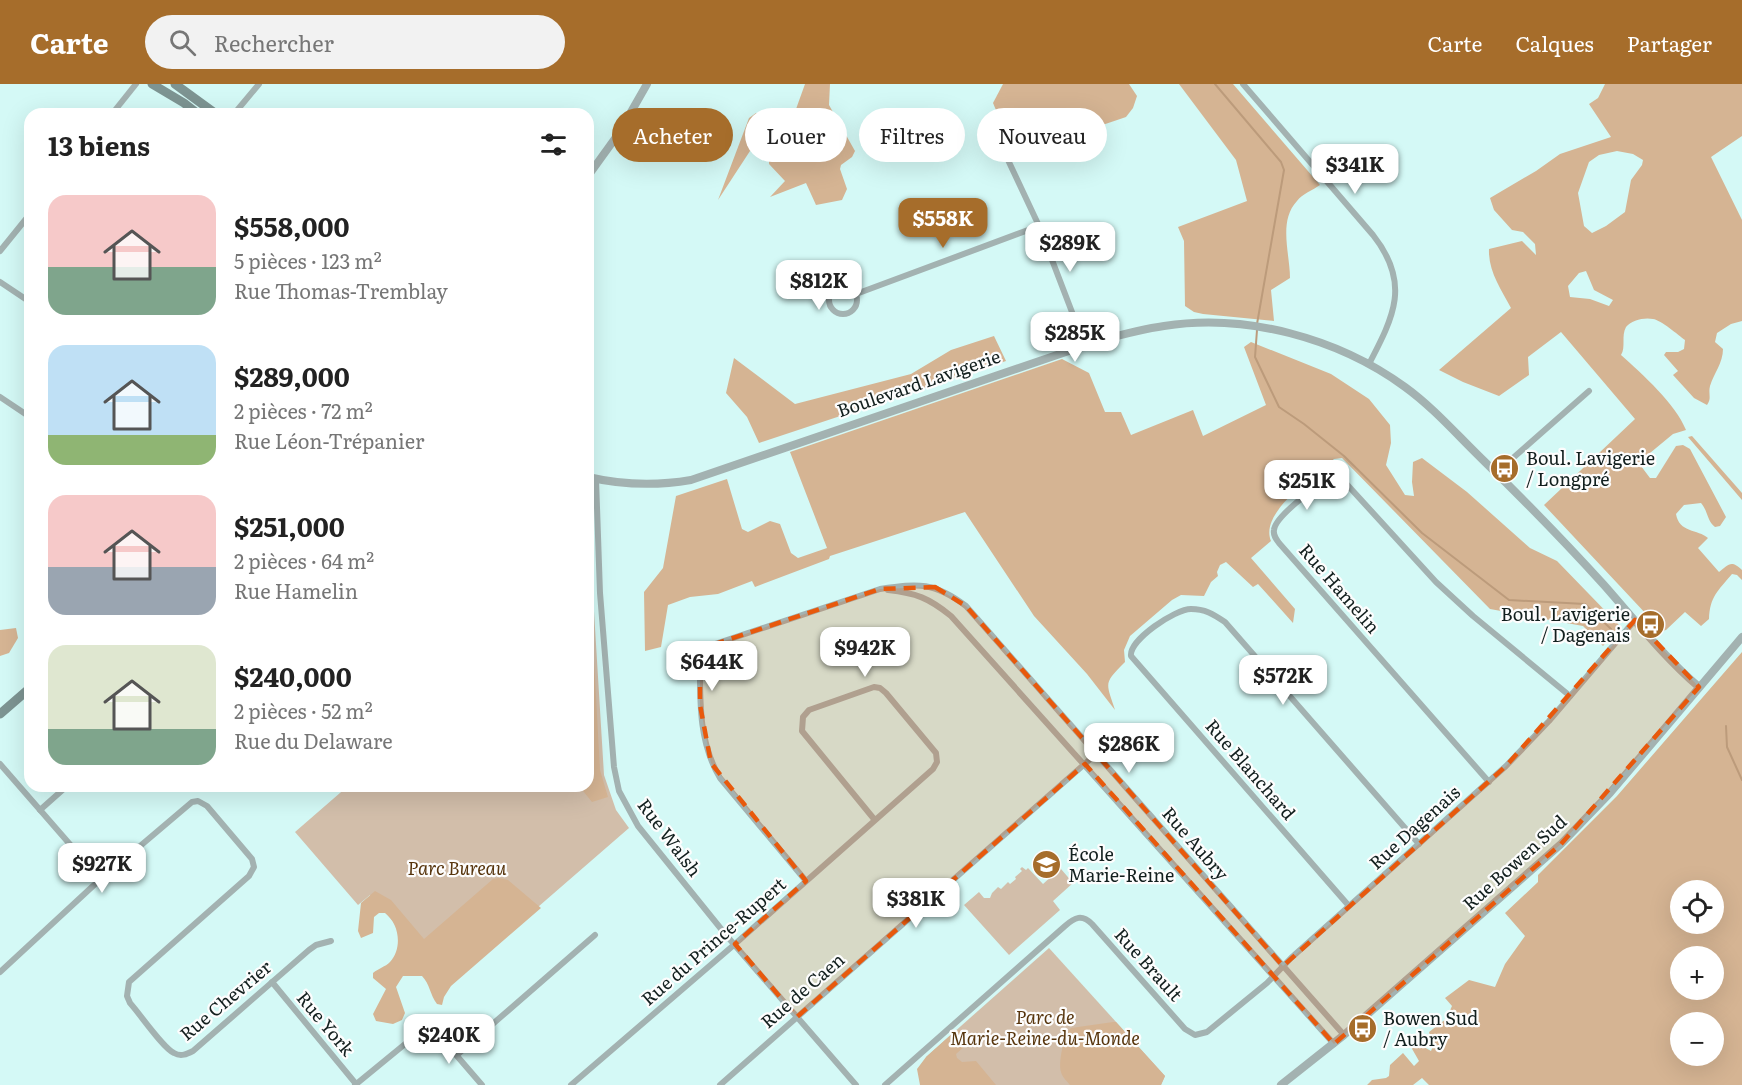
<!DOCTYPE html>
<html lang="fr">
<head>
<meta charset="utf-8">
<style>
	body { margin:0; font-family:Literata,serif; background:#f2f2f2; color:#222; height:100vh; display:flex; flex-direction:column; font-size:22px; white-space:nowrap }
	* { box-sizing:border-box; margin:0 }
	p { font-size:20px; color:#767676 }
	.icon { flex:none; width:33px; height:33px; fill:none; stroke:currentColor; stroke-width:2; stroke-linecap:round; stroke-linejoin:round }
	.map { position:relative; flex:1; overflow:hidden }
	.drawer { position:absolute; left:24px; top:24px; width:570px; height:684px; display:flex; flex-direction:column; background:#fff; border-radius:18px; box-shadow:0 6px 24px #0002 }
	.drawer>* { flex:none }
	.hud { position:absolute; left:612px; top:24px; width:570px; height:54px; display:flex; gap:12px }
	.tools { position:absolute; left:1670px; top:796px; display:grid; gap:12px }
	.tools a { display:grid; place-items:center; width:54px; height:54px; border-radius:50%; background:#fff; box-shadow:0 6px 24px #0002; font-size:30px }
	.price { position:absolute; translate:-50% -51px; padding:0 14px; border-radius:12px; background:#fff; color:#222; font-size:20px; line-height:39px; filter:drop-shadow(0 2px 3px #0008) }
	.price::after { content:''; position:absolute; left:50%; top:36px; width:18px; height:14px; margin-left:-9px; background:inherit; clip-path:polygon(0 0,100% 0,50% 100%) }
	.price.active { background:#a66d2b; color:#fff }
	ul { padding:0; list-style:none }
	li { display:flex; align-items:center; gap:18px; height:150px; padding:0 24px }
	li span { display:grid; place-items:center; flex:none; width:168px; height:120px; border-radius:18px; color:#555 }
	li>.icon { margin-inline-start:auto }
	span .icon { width:72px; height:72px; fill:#fffc; stroke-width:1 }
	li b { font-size:26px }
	h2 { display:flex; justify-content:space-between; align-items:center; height:72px; padding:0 24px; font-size:26px }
	.chip { padding:0 21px; border-radius:27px; background:#fff; box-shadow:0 6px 24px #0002; font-size:21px; line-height:54px }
	.chip.active { background:#a66d2b; color:#fff }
	header { display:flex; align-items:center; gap:36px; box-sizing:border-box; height:84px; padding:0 30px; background:#a66d2b; color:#fff }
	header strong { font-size:28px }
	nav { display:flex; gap:33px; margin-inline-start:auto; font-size:21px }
	.search { width:420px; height:54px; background:#f2f2f2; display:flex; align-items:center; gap:15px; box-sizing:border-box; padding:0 21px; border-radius:33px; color:#767676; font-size:22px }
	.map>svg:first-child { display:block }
	.green { fill:#d2beaa }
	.forest { fill:#d5b493; fill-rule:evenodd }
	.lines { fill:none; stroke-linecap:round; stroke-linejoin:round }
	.stream { stroke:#bc9b7b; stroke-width:2 }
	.minor { stroke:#a3b2b1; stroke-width:6 }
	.tertiary { stroke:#a3b2b1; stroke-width:8 }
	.secondary { stroke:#7d9492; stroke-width:9 }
	.marked { fill:#e8590c; fill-opacity:0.2; stroke:#e8590c; stroke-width:4.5; stroke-dasharray:12 8; stroke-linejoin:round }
	.labels { text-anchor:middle; stroke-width:4.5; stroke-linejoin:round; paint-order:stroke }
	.street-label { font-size:18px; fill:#121f1e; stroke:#fdfdfd }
	.poi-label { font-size:18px; fill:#121f1e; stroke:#fdfdfd; text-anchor:start }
	.park-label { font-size:18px; font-style:italic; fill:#57350d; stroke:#fdfdfd }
</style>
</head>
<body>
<header>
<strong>Carte</strong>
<div class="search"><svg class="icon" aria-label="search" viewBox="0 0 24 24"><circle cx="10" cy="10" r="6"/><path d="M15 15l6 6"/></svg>Rechercher</div>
<nav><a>Carte</a><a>Calques</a><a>Partager</a></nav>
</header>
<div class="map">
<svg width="1742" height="1001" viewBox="0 0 1742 1001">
	<rect width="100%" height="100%" fill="#d4f9f6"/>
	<g class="green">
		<polygon points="588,511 593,511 604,691 616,726 629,744 448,901 370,811 358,821 295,748 348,702 588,702"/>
		<polygon points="1055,778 1073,799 1053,817 1060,826 1009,871 964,821 979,808 984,814 990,814 992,809 998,803 1001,805 1008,798 1010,800 1016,795 1015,793 1022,787 1020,785 1022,783 1026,786 1028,784 1043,800 1054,790 1049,784"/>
		<polygon points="1049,864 1165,992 1161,1001 928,1001 926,973"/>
	</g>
	<g class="forest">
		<polygon points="805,0 830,0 829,21 855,67 852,73 841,81 840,85 847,105 842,116 816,121 806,99 770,113 785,97 769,80 769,73 760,66 750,67 718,116 749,34 756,29 785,42 791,39"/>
		<polygon points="1003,0 1129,0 1137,12 1133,24 1126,33 1020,69 1012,64 993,19"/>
		<path d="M1179,0H1233L1320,101C1313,106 1302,110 1297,117C1278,137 1290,170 1290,194L1271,206L1274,237L1203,230L1194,228L1185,222L1184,157L1178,143L1247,117L1236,76Z"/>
		<path d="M1605,0H1742V52L1711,73L1742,136V237L1731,240L1717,249L1715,258L1723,265C1723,279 1714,289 1710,302C1708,310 1712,314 1707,321L1694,314L1673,291L1678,287L1664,271L1666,268H1678L1684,265L1685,256C1678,251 1661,236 1653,235C1645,233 1631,236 1626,243C1621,252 1626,263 1621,271C1643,291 1675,319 1686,346L1673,350L1650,369L1641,382L1650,394H1656L1676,362L1683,361L1690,365L1726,433L1720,442L1715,443C1707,437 1708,427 1701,419L1684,421L1676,430C1679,449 1698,445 1708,454L1698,464L1719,488C1728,481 1731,475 1742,486V496L1737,491L1732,490C1718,507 1710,512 1709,535L1701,542L1685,528L1666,546L1662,547L1544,421L1635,335L1561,248L1528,273L1529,291L1499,312L1463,298L1439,286L1511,224C1501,205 1488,187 1489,165L1522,157L1536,171L1535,160L1523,148L1512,146L1494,126L1490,114L1536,87L1560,70L1611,53L1589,20L1598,14ZM1617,67L1633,70L1643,76L1642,81L1631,96L1625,128L1606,142L1592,149L1584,142L1578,109L1589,78L1599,71ZM1586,187L1594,206L1613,216L1609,222L1590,215L1570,213L1568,202L1579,189Z"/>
		<polygon points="994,252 1006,277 759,359 747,333 726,309 734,274 795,320 911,290 951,266"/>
		<path d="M1251,258L1331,290L1369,315L1390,341L1391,359L1386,381L1405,411L1414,412L1412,398L1413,378L1422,374L1467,408L1530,464L1557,477L1620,542L1603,562L1583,542L1490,525L1342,374L1334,375C1314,393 1259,428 1271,457L1251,474L1295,525L1293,539L1258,500L1253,503L1226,478L1220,481L1217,488L1218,492L1211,498L1204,512L1181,511L1172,516L1130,552L1124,566L1125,578C1103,600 1106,598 1115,626L1087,590L1034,532L965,428L830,472L829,475L755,503L752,497L718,510L690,513L668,521L661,563L645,567L644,508L663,484L676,412L727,395L742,445L748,448L770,437L780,440L791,469L798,474L827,464L790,368L1062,275L1089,289L1105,328H1121L1131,351L1193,326L1203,352L1266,321L1244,263Z"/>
		<polygon points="1692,352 1742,409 1742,416 1688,353"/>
		<polygon points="592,540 600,686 608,713 592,718 579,702 588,702 588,546"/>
		<polygon points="16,544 18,554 9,569 0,572 0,546"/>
		<path d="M1742,568V1001H1429L1422,994L1413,1001H1367L1372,996L1386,994L1389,992L1390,981L1403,969L1414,982L1419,977L1411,963L1415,958L1431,967L1433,962L1429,948L1446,935L1452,922L1445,914L1469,896L1495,903L1505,880L1525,852L1505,829L1538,798V791L1617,712ZM1680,807H1713V840H1680ZM1680,873H1713V906H1680ZM1680,939H1713V972H1680Z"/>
		<path d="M499,794L508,796L541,824L451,902L444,913L442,921L437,920C430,911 430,900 422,892H403L396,903L405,929L402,936L393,940L376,937L373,930L386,905L373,894V889C379,884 385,883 390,878C403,864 399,839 385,829H379L374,833L373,849L361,854L358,847L361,819L375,807L391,816L424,855L493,795Z"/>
		<path d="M1113,938H1116L1165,992L1161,1001H1070C1067,997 1062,993 1061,988C1058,978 1064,951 1071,944Z"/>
		<polygon points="960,946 968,952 969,955 966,961 956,970 957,974 962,978 976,977 996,1001 920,1001 917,985 926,973 955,947"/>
	</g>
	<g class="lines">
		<g class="stream">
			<polyline points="1215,0 1281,78 1284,86 1257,240"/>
			<polyline points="1257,246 1255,273 1279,323 1304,340 1344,372 1422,449 1509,516 1585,520 1611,545"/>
			<polyline points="1726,642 1727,663 1742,696"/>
		</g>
		<g class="minor">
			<path d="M1243,0L1373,151C1411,199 1394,232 1369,280"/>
			<polyline points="112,30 136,0"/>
			<polyline points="234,30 259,0"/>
			<polyline points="1000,59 1039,142 1085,262"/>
			<polyline points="0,167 30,130"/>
			<polyline points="0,198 30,218"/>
			<circle cx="843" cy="216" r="14"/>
			<polyline points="856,210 1039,142"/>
			<polyline points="0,313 30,333"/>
			<polyline points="1496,389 1589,307"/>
			<polyline points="596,395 600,509 614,683 619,707 638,742 726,851 856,1001"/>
			<path d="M888,506C916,509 929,514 951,532L1334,960"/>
			<polyline points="0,680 101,796"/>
			<path d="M1489,698L1279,459C1276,455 1273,451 1274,446C1275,432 1317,402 1329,394L1342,395L1436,498L1473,532L1570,612"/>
			<polyline points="40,726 67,702"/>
			<path d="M806,797L720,694C698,657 700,615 700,573L703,566L709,562L880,505C919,499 934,498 966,522L1344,951"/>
			<path d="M1349,822L1131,572C1129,556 1175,525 1191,525C1205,525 1213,530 1225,538L1419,760"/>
			<path d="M0,888L93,802L192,718L198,717L207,722L252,775L254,783L249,792L129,898L127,912L130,919C140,930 163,964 174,969C181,973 187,970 193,967L309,866L316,861L331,857"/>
			<polyline points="272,898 356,1000"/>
			<polyline points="457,971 595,851"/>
			<polyline points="355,1001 427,942 432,943 482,1001"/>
			<polyline points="571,1001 735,860 933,685 937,678 936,669 886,609 880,604 874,603 809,626 803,633 802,647 874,735"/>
			<polyline points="720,1001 1096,670"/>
			<path d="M885,1001L1065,842C1075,833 1082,830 1092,840L1185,945L1195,951L1207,948L1267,899L1291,874L1506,682L1549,637L1635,536"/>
		</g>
		<g class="tertiary">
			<polyline points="588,92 619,49 647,0"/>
			<path d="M588,393C622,401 656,402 691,396L1098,257C1120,251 1142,245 1164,242C1246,229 1338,254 1405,303C1434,324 1458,352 1484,377C1525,417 1565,458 1604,501C1634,535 1664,573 1699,603"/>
			<polyline points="1281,1001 1344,951 1561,760 1610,709 1742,553"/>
		</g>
		<g class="secondary">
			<polyline points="152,0 184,19 198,30"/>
			<polyline points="175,0 216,30"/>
			<polyline points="0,630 30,604"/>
		</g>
	</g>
	<path class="marked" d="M935,503L966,522L1283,882L1506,682L1635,536L1699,603L1561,760L1334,960L1085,680L797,933L735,860L806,797L711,679L700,621V573L709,562L880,505Z"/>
	<defs>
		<symbol id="bus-disc" viewBox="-11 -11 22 22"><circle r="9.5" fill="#a66d2b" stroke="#fdfdfd"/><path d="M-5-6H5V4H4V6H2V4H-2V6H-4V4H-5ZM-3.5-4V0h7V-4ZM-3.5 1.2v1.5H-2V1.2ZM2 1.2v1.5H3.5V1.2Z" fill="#fff"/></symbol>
		<symbol id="school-disc" viewBox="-11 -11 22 22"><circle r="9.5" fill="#a66d2b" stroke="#fdfdfd"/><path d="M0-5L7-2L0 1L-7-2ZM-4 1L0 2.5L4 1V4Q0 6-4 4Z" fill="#fff"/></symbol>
	</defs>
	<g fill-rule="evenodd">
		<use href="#bus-disc" x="1488" y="368" width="33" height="33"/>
		<use href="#bus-disc" x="1634" y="524" width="33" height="33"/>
		<use href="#school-disc" x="1030" y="764" width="33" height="33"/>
		<use href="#bus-disc" x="1346" y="928" width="33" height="33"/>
	</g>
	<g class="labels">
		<g class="street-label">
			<text transform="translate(919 300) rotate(-19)" y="6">Boulevard Lavigerie</text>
			<text transform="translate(1339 505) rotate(49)" y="6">Rue Hamelin</text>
			<text transform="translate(1250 686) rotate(49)" y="6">Rue Blanchard</text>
			<text transform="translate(1415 744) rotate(-42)" y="6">Rue Dagenais</text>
			<text transform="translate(669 754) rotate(53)" y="6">Rue Walsh</text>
			<text transform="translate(1195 760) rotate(49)" y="6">Rue Aubry</text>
			<text transform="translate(1515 779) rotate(-42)" y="6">Rue Bowen Sud</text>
			<text transform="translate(714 858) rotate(-41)" y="6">Rue du Prince-Rupert</text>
			<text transform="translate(1148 881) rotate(48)" y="6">Rue Brault</text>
			<text transform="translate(803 907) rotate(-41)" y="6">Rue de Caen</text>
			<text transform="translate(226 917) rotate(-40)" y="6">Rue Chevrier</text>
			<text transform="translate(325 940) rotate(50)" y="6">Rue York</text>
		</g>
		<g class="poi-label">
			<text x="1526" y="381">Boul. Lavigerie<tspan x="1526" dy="21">/ Longpré</tspan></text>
			<text x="1630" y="537" text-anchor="end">Boul. Lavigerie<tspan x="1630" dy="21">/ Dagenais</tspan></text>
			<text x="1068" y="777">École<tspan x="1068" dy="21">Marie-Reine</tspan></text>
			<text x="1383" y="941">Bowen Sud<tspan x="1383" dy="21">/ Aubry</tspan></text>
		</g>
		<g class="park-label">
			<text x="457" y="791">Parc Bureau</text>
			<text x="1045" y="940">Parc de<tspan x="1045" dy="21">Marie-Reine-du-Monde</tspan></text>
		</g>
	</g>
</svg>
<div class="tools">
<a><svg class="icon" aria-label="locate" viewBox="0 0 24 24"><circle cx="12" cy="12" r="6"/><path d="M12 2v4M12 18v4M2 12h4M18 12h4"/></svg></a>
<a>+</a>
<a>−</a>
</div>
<b class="price" style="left:1355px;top:111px">$341K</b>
<b class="price active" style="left:943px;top:165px">$558K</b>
<b class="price" style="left:1070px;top:189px">$289K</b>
<b class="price" style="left:819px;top:227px">$812K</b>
<b class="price" style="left:1075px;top:279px">$285K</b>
<b class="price" style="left:1307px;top:427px">$251K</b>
<b class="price" style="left:865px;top:594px">$942K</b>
<b class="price" style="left:712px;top:608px">$644K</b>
<b class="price" style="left:1283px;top:622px">$572K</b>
<b class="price" style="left:1129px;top:690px">$286K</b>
<b class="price" style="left:102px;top:810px">$927K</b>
<b class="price" style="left:916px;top:845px">$381K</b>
<b class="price" style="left:449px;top:981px">$240K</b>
<div class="hud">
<a class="chip active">Acheter</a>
<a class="chip">Louer</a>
<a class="chip">Filtres</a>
<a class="chip">Nouveau</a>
</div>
<section class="drawer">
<h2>13 biens<svg class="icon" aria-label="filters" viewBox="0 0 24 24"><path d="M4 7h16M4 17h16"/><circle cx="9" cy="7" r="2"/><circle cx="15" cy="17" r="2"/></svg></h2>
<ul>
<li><span style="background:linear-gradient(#f6c9c9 60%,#7fa58c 0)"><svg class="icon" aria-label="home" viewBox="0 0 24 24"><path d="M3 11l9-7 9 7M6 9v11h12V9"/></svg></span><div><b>$558,000</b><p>5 pièces · 123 m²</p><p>Rue Thomas-Tremblay</p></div></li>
<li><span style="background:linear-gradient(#bfe0f5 75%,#8fb573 0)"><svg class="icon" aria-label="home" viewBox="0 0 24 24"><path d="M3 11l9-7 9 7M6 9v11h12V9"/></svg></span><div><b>$289,000</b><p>2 pièces · 72 m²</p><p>Rue Léon-Trépanier</p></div></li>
<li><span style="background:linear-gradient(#f6c9c9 60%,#9aa5b1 0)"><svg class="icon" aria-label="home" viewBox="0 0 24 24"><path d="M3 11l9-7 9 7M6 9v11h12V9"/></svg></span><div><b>$251,000</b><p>2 pièces · 64 m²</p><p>Rue Hamelin</p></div></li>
<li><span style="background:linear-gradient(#dfe7d0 70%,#7fa58c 0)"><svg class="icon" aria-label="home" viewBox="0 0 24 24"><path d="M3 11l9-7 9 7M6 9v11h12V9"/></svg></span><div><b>$240,000</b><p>2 pièces · 52 m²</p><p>Rue du Delaware</p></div></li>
</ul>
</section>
</div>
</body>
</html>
